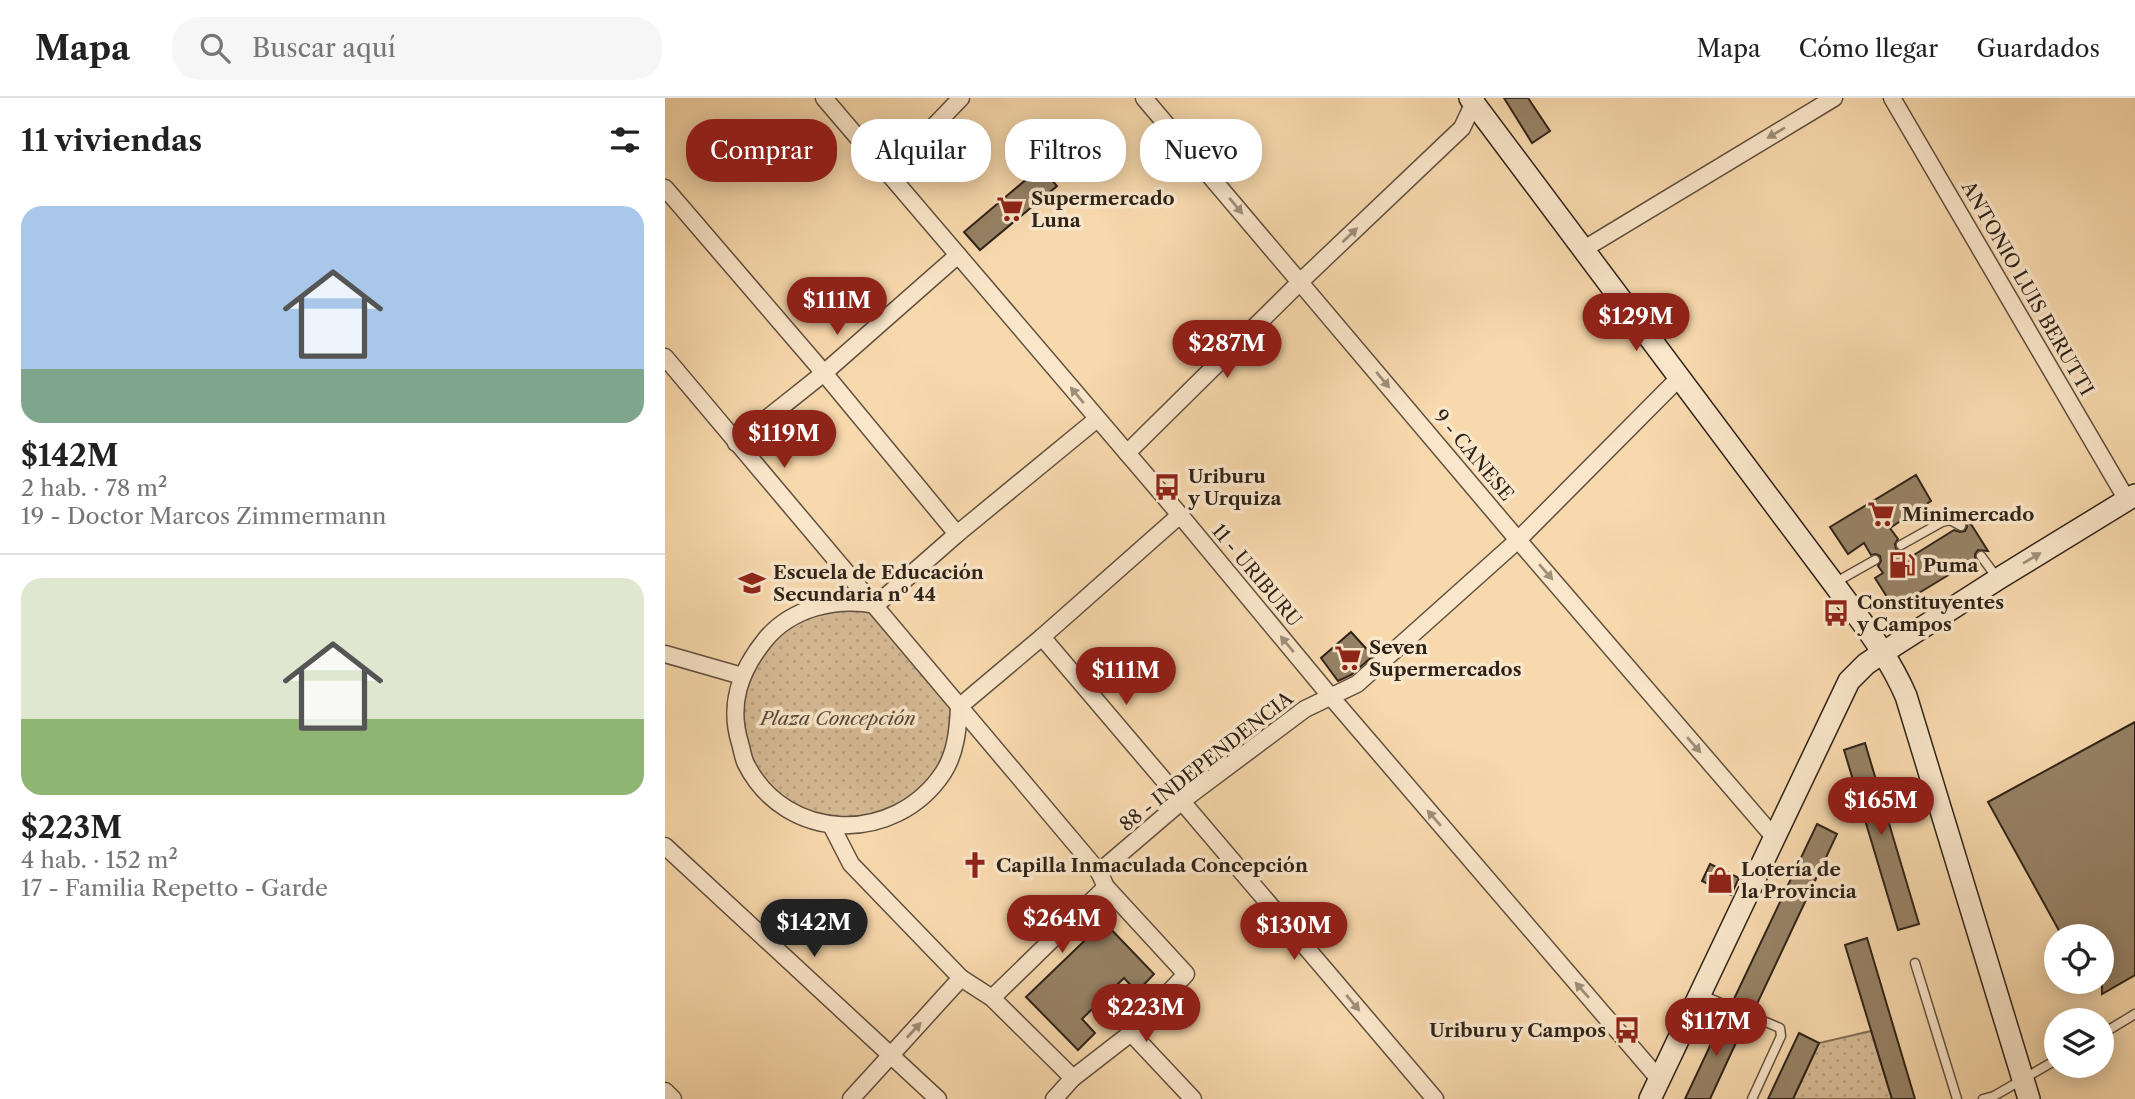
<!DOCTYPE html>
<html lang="es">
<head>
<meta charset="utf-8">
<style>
	body { margin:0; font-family:"Libre Caslon Text",serif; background:#f6f6f6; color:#222; height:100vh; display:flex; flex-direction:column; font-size:26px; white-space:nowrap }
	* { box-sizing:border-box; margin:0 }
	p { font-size:23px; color:#767676 }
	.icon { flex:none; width:38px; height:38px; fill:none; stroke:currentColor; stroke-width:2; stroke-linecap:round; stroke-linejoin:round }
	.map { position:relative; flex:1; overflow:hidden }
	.sheet { display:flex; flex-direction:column; background:#fff; width:665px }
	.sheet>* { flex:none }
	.guide { position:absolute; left:21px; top:21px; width:665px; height:63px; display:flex; gap:14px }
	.fabs { position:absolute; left:1379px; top:826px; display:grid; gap:14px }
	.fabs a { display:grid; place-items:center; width:70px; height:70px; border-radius:50%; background:#fff; box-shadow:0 4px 18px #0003; font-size:35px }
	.price { position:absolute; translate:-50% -60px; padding:0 16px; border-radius:24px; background:#8f2418; color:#fff; font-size:23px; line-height:46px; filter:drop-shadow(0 2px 4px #0008) }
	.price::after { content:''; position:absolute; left:50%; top:42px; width:21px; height:16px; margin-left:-10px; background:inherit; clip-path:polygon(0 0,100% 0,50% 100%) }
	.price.selected { background:#222; color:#fff }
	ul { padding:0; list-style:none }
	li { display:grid; align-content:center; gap:14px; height:371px; padding:0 21px }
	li+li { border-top:2px solid #e0e0e0 }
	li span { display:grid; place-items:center; height:217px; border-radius:21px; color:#555 }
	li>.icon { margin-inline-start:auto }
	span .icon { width:126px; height:126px; fill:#fffc; stroke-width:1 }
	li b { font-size:30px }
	h2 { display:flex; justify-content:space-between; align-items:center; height:84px; padding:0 21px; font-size:30px }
	.chip { padding:0 24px; border-radius:28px; background:#fff; box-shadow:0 4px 18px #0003; font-size:24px; line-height:63px }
	.chip.selected { background:#8f2418; color:#fff }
	header { display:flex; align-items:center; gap:42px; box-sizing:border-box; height:98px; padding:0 35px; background:#fff; border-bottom:2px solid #e0e0e0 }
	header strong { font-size:33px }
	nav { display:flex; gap:38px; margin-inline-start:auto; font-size:24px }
	.search { width:490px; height:63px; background:#f6f6f6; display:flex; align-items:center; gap:18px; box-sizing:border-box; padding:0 24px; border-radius:28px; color:#767676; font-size:26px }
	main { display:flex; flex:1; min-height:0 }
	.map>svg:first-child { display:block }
	.park { fill:url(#park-dots); stroke:#826e56; stroke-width:2 }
	.building { fill:#978266; stroke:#2e2319; stroke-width:2 }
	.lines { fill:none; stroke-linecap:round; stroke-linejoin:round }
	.lane-casing { stroke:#60503e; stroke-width:11 }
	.street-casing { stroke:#60503e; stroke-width:19 }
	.secondary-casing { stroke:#2e2319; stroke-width:24 }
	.lane { stroke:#fae6ca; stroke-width:8 }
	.street { stroke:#fae6ca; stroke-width:16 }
	.secondary { stroke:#fae6ca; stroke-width:21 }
	.oneway { fill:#9e8e7a }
	.labels { text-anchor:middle; stroke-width:7; stroke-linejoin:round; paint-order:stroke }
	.poi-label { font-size:19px; font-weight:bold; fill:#2e2319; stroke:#fae6ca; text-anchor:start }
	.street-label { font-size:19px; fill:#2e2319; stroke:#fae6ca }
	.park-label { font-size:19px; font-style:italic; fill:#584938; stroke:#fae6ca }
</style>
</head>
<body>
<header>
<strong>Mapa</strong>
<div class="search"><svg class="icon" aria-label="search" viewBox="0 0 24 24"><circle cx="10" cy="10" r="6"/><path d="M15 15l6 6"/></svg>Buscar aquí</div>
<nav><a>Mapa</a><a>Cómo llegar</a><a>Guardados</a></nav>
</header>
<main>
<section class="sheet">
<h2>11 viviendas<svg class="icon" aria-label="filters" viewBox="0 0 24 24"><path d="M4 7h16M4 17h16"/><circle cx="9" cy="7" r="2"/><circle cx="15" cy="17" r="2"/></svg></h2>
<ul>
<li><span style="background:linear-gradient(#a9c7e8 75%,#7fa58c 0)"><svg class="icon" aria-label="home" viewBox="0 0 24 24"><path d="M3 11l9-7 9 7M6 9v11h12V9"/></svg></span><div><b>$142M</b><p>2 hab. · 78 m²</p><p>19 - Doctor Marcos Zimmermann</p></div></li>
<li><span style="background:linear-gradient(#dfe7d0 65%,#8fb573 0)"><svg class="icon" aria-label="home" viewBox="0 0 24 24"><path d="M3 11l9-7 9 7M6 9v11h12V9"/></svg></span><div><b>$223M</b><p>4 hab. · 152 m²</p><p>17 - Familia Repetto - Garde</p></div></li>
</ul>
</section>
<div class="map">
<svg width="1470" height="1001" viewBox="0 0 1470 1001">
	<defs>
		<pattern id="park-dots" width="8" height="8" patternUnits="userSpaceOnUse" patternTransform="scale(1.75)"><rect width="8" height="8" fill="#d6ba94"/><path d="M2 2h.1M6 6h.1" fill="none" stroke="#b8a07f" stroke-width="1.8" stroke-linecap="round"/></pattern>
	</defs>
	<rect width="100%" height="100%" fill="#f8d9ad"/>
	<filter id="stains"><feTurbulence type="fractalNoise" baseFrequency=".00286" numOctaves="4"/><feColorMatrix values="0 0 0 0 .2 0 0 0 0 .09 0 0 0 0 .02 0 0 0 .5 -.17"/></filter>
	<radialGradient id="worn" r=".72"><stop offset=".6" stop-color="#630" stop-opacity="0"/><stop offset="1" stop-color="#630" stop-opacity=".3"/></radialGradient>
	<g class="park">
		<polygon points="197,505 294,609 292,643 258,699 199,727 131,716 81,665 72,594 85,560 139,513"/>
		<polygon points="1206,933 1227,1001 1128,1001 1154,945"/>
	</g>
	<g class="building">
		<polygon points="839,0 863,0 885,33 867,45"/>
		<polygon points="376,69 392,88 315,152 299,134"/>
		<polygon points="1251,377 1266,403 1225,430 1233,441 1230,446 1231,451 1235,453 1239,453 1244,460 1289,432 1295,434 1300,433 1302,429 1301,424 1304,423 1323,453 1313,452 1310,456 1310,461 1229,510 1210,480 1218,475 1213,468 1216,463 1215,458 1211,456 1206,457 1199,445 1183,456 1165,429"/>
		<polygon points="686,534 708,558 686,577 673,583 656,560"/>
		<polygon points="1470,624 1470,877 1437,896 1437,838 1397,838 1323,704"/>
		<polygon points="1200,645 1254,826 1233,832 1179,652"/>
		<polygon points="1152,726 1172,736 1092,906 1090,905 1087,911 1068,903"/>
		<polygon points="1045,766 1074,780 1066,797 1037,783"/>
		<polygon points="439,824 489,876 472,894 459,880 417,921 430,935 413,952 361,899"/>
		<polygon points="1202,840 1250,1001 1227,1001 1180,847"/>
		<polygon points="1061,914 1081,923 1045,1001 1020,1001"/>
		<polygon points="1134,935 1154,945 1128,1001 1103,1001"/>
	</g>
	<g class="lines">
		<defs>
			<g id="lane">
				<polyline points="1236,447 1277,424 1285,422 1296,428"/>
				<polyline points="1316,458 1333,481"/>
				<polyline points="1171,484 1210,462"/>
				<polyline points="1250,865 1292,1001"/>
				<polyline points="1037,897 1115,930 1116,938 1087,1001"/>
				<polyline points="1437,936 1470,916"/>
				<polyline points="1318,1001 1329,998 1391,962"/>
			</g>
			<g id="street">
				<polyline points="159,0 515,417 666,599 994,981"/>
				<polyline points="479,0 853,442 1109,739"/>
				<polyline points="1227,0 1462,402"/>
				<polyline points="223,76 296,0"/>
				<polyline points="0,90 159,275 292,436"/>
				<polyline points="919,151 1169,0"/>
				<polyline points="0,259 434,774 441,789 521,876 466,935 408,980 389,1001"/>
				<polyline points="71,345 159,275 293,157"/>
				<polyline points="462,355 635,184 797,30 811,0"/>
				<path d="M211,507C171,499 126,510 100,542C75,573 63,606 75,645C77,652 78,660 81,666C121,745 230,747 278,675C291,655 293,631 294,609L377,539L515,417"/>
				<polyline points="211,507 292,436 432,321"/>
				<polyline points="377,539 770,1001"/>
				<polyline points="0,556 77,578"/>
				<polyline points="166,727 186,766 296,880 327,900 408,980"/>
				<polyline points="0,748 273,1001"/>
				<polyline points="434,774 517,703 640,611 692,586 853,442 1015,279"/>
				<polyline points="327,900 441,789"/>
				<polyline points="466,935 528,1001"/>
				<polyline points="0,993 8,1001"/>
				<polyline points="186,1001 296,880"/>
			</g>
			<g id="secondary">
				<path d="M805,0L1169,486C1195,522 1223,556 1241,598L1364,1001"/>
				<polyline points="985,1001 1184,583 1201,566 1219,554 1333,481 1470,397"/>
			</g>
		</defs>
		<use href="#lane" class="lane-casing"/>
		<use href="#street" class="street-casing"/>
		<use href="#secondary" class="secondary-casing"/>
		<use href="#lane" class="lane"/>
		<use href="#street" class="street"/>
		<use href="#secondary" class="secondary"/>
	</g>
	<defs><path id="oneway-solid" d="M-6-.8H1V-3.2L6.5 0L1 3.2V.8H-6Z" transform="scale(1.75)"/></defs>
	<g class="oneway">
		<use href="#oneway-solid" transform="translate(1111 35) rotate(149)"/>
		<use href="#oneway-solid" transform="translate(571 108) rotate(50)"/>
		<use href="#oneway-solid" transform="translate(685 137) rotate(-44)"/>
		<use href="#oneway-solid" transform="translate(718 282) rotate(50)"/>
		<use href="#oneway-solid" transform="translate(412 297) rotate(-130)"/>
		<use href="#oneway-solid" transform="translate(1367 460) rotate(-31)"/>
		<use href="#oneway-solid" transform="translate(881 474) rotate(49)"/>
		<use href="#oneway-solid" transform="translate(622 546) rotate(-130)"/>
		<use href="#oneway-solid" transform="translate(1029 647) rotate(49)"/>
		<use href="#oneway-solid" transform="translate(769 720) rotate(-131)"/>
		<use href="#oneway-solid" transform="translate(917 892) rotate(-131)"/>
		<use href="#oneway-solid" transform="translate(688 905) rotate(50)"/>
		<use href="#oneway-solid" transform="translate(249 932) rotate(-47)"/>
	</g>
	<defs>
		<symbol id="supermarket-bare" viewBox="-9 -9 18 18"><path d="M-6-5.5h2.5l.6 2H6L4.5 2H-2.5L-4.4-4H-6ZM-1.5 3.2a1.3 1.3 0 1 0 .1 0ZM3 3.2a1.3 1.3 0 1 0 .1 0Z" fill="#8f2418" stroke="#fae6ca" stroke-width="2.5" paint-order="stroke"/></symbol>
		<symbol id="bus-bare" viewBox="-9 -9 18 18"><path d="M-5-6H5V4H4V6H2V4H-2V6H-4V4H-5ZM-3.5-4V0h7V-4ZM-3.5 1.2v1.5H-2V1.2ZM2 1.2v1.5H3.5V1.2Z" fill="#8f2418" stroke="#fae6ca" stroke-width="2.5" paint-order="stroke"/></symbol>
		<symbol id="fuel-bare" viewBox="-9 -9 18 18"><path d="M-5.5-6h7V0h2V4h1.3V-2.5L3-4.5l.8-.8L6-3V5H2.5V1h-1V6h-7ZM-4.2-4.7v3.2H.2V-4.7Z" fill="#8f2418" stroke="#fae6ca" stroke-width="2.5" paint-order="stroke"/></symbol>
		<symbol id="school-bare" viewBox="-9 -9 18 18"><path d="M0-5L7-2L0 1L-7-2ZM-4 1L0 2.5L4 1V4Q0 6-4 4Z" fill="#8f2418" stroke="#fae6ca" stroke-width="2.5" paint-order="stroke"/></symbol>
		<symbol id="church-bare" viewBox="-9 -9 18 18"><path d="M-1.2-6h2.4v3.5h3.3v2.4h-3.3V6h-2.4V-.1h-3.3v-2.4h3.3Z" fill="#8f2418" stroke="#fae6ca" stroke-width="2.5" paint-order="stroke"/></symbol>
		<symbol id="shop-bare" viewBox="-9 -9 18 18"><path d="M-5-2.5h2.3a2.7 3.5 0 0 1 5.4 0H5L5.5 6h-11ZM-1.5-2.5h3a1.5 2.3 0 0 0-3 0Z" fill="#8f2418" stroke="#fae6ca" stroke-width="2.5" paint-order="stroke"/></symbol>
	</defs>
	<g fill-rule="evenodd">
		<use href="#supermarket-bare" x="326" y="92" width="38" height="38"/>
		<use href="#bus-bare" x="483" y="370" width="38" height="38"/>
		<use href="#supermarket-bare" x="1197" y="397" width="38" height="38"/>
		<use href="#fuel-bare" x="1218" y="448" width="38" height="38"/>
		<use href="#school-bare" x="68" y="466" width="38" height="38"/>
		<use href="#bus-bare" x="1152" y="496" width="38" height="38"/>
		<use href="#supermarket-bare" x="664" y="541" width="38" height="38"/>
		<use href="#church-bare" x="291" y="748" width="38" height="38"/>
		<use href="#shop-bare" x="1036" y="763" width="38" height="38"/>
		<use href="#bus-bare" x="943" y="913" width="38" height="38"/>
	</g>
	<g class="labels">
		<g class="poi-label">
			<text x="366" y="107">Supermercado<tspan x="366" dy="22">Luna</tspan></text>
			<text x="523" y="385">Uriburu<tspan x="523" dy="22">y Urquiza</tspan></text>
			<text x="1237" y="423">Minimercado</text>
			<text x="1258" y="474">Puma</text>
			<text x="108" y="481">Escuela de Educación<tspan x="108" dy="22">Secundaria nº 44</tspan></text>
			<text x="1192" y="511">Constituyentes<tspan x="1192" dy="22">y Campos</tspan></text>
			<text x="704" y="556">Seven<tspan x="704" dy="22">Supermercados</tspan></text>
			<text x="331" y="774">Capilla Inmaculada Concepción</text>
			<text x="1076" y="778">Lotería de<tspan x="1076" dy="22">la Provincia</tspan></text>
			<text x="941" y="939" text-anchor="end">Uriburu y Campos</text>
		</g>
		<g class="street-label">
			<text transform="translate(1363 190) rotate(60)" y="7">ANTONIO LUIS BERUTTI</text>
			<text transform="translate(809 357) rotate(50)" y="7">9 - CANESE</text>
			<text transform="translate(592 477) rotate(50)" y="7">11 - URIBURU</text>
			<text transform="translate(541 663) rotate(-38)" y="7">88 - INDEPENDENCIA</text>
		</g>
		<g class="park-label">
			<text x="173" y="627">Plaza Concepción</text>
		</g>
	</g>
	<rect width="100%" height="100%" filter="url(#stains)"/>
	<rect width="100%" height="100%" fill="url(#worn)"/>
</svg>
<div class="fabs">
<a><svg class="icon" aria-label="locate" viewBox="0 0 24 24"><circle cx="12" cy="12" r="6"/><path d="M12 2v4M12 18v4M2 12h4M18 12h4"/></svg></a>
<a><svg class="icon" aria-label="layers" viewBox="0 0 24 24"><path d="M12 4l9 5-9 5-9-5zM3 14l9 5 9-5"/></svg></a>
</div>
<b class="price" style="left:172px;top:239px">$111M</b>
<b class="price" style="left:971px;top:255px">$129M</b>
<b class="price" style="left:562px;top:282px">$287M</b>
<b class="price" style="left:119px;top:372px">$119M</b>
<b class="price" style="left:461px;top:609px">$111M</b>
<b class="price" style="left:1216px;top:739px">$165M</b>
<b class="price" style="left:397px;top:857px">$264M</b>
<b class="price selected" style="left:149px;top:861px">$142M</b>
<b class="price" style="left:629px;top:864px">$130M</b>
<b class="price" style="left:481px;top:946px">$223M</b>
<b class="price" style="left:1051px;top:960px">$117M</b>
<div class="guide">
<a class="chip selected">Comprar</a>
<a class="chip">Alquilar</a>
<a class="chip">Filtros</a>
<a class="chip">Nuevo</a>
</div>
</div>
</main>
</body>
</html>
